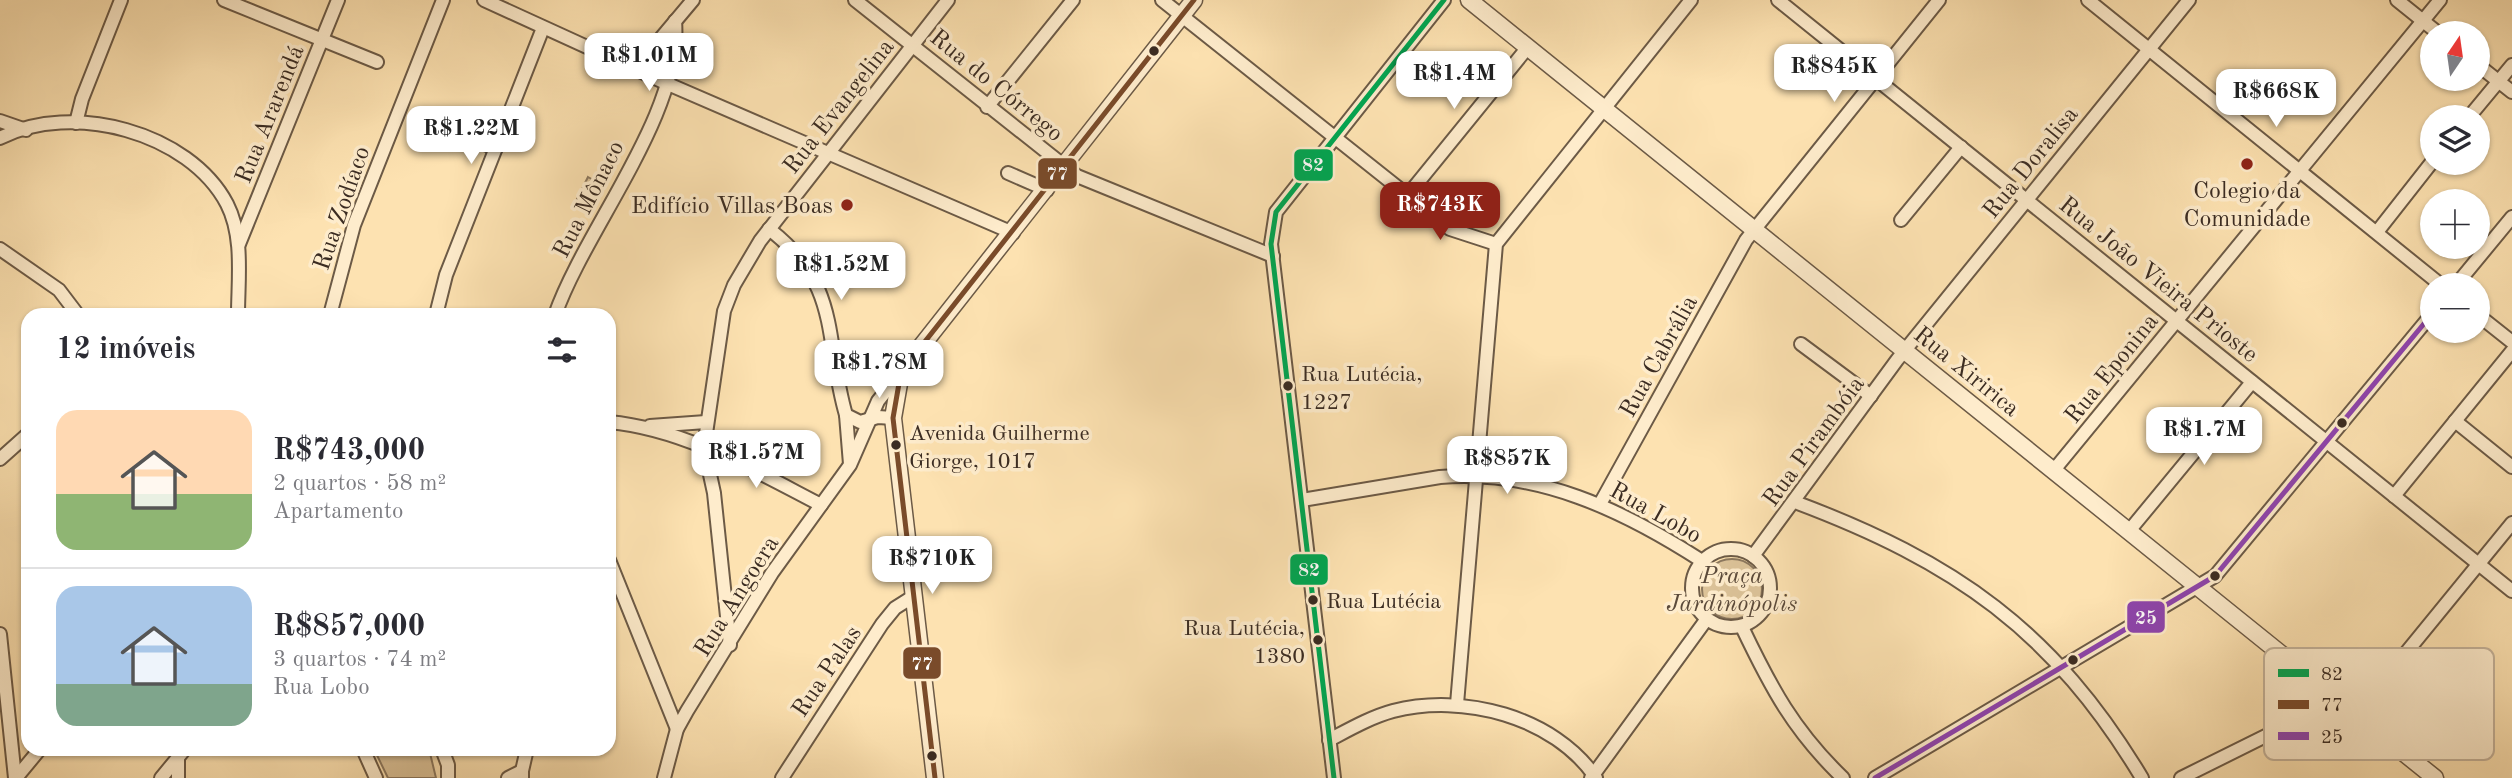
<!DOCTYPE html>
<html lang="pt">
<head>
<meta charset="utf-8">
<style>
	body { margin:0; font-family:"Old Standard TT",serif; background:#f7f7f7; color:#2b2b33; height:100vh; display:flex; flex-direction:column; font-size:26px; white-space:nowrap }
	* { box-sizing:border-box; margin:0 }
	p { font-size:23px; color:#7c7c81 }
	.icon { flex:none; width:38px; height:38px; fill:none; stroke:currentColor; stroke-width:2; stroke-linecap:round; stroke-linejoin:round }
	.map { position:relative; flex:1; overflow:hidden }
	.side { position:absolute; left:21px; top:308px; width:595px; height:448px; display:flex; flex-direction:column; background:#fff; border-radius:21px; box-shadow:0 2px 5px #0004 }
	.side>* { flex:none }
	.needle { width:46px; rotate:13deg }
	.controls { position:absolute; left:2420px; top:21px; display:grid; gap:14px }
	.controls a { display:grid; place-items:center; width:70px; height:70px; border-radius:50%; background:#fff; box-shadow:0 2px 5px #0004; font-size:35px }
	.price { position:absolute; translate:-50% -60px; padding:0 16px; border-radius:14px; background:#fff; color:#222; font-size:23px; line-height:46px; filter:drop-shadow(0 2px 4px #0008) }
	.price::after { content:''; position:absolute; left:50%; top:42px; width:21px; height:16px; margin-left:-10px; background:inherit; clip-path:polygon(0 0,100% 0,50% 100%) }
	.price.selected { background:#8f2418; color:#fff }
	ul { padding:0; list-style:none }
	li { display:flex; align-items:center; gap:21px; height:175px; padding:0 35px }
	li+li { border-top:2px solid #e1e1e2 }
	li span { display:grid; place-items:center; flex:none; width:196px; height:140px; border-radius:21px; color:#555 }
	li>.icon { margin-inline-start:auto }
	span .icon { width:84px; height:84px; fill:#fffc; stroke-width:1 }
	li b { font-size:30px }
	h2 { display:flex; justify-content:space-between; align-items:center; height:84px; padding:0 35px; font-size:30px }
	.map>svg:first-child { display:block }
	.green { fill:#dcc399; stroke:#8c785e; stroke-width:2 }
	.lines { fill:none; stroke-linecap:round; stroke-linejoin:round }
	.minor-casing { stroke:#6c5a46; stroke-width:16 }
	.tertiary-casing { stroke:#6c5a46; stroke-width:19 }
	.minor { stroke:#feeccc; stroke-width:12 }
	.tertiary { stroke:#feeccc; stroke-width:16 }
	.bus-1-casing { stroke:#feeccc; stroke-width:10 }
	.bus-2-casing { stroke:#feeccc; stroke-width:10 }
	.bus-3-casing { stroke:#feeccc; stroke-width:10 }
	.bus-1 { stroke:#00a651; stroke-width:5 }
	.bus-2 { stroke:#7a4b2a; stroke-width:5 }
	.bus-3 { stroke:#8e44ad; stroke-width:5 }
	.bus-dot { fill:#3b2c22; stroke:#feeccc; stroke-width:2.5 }
	.poi-dot { fill:#8f2418; stroke:#feeccc; stroke-width:2.5 }
	.labels { text-anchor:middle; stroke-width:7; stroke-linejoin:round; paint-order:stroke }
	.bus-label { font-size:22px; fill:#3b2c22; stroke:#feeccc; text-anchor:start }
	.street-label { font-size:24px; fill:#3b2c22; stroke:#feeccc }
	.poi-label { font-size:24px; fill:#3b2c22; stroke:#feeccc }
	.park-label { font-size:24px; font-style:italic; fill:#5b4a3a; stroke:#feeccc }
	.key { fill:#feeccc; stroke:#c4b299; stroke-width:2 }
	.key-label { font-size:19px; fill:#3b2c22 }
	.line-badge { stroke:#feeccc; stroke-width:2.5 }
	.badge-label { font-size:19px; text-anchor:middle; font-weight:bold; fill:#fff }
</style>
</head>
<body>
<div class="map">
<svg width="2512" height="778" viewBox="0 0 2512 778">
	<rect width="100%" height="100%" fill="#fde2b1"/>
	<filter id="stains"><feTurbulence type="fractalNoise" baseFrequency=".00286" numOctaves="4"/><feColorMatrix values="0 0 0 0 .2 0 0 0 0 .09 0 0 0 0 .02 0 0 0 .5 -.17"/></filter>
	<radialGradient id="worn" r=".72"><stop offset=".6" stop-color="#630" stop-opacity="0"/><stop offset="1" stop-color="#630" stop-opacity=".3"/></radialGradient>
	<g class="green">
		<polygon points="588,177 604,186 591,212 575,203"/>
		<circle cx="1732" cy="589" r="30"/>
		<polygon points="374,749 429,749 436,778 388,778"/>
	</g>
	<g class="lines">
		<defs>
			<g id="minor">
				<polyline points="224,0 377,62"/>
				<polyline points="484,0 668,84 1013,233"/>
				<polyline points="855,0 1077,176 1273,256"/>
				<polyline points="1162,0 1450,229 1496,244"/>
				<polyline points="1778,0 2512,591"/>
				<polyline points="2088,0 2441,285"/>
				<polyline points="2397,0 2438,33"/>
				<polyline points="2478,65 2512,92"/>
				<polyline points="635,69 693,0"/>
				<polyline points="987,107 1073,0"/>
				<polyline points="2469,117 2512,65"/>
				<polyline points="0,121 26,130"/>
				<polyline points="419,122 496,148"/>
				<polyline points="76,123 82,99 121,0"/>
				<path d="M0,138C72,101 189,132 227,204C244,237 238,279 238,315"/>
				<polyline points="1008,173 1047,190"/>
				<polyline points="1407,196 1528,47"/>
				<polyline points="1901,220 1961,147"/>
				<path d="M769,229C842,285 824,340 846,415L860,422L878,417L893,418"/>
				<polyline points="2377,232 2432,162"/>
				<polyline points="239,244 338,0"/>
				<polyline points="0,249 59,290 78,315"/>
				<polyline points="2456,285 2512,217"/>
				<polyline points="330,315 354,225 443,0"/>
				<polyline points="436,315 446,275 543,28"/>
				<path d="M555,315C586,227 683,113 675,21"/>
				<polyline points="2478,315 2512,342"/>
				<polyline points="1801,344 1871,396"/>
				<polyline points="846,415 850,464"/>
				<polyline points="2455,421 2512,467"/>
				<path d="M609,422C685,429 755,471 821,505"/>
				<polyline points="650,426 706,422"/>
				<polyline points="0,459 28,434"/>
				<polyline points="2054,470 2440,0"/>
				<polyline points="2394,496 2512,351"/>
				<path d="M1302,500L1440,477C1537,469 1623,510 1702,561"/>
				<path d="M1795,502C1955,562 2053,630 2142,778"/>
				<polyline points="1600,504 1746,240 1939,0"/>
				<polyline points="2129,531 2252,382"/>
				<circle cx="1731" cy="588" r="39"/>
				<polyline points="1753,556 1897,360 2189,0"/>
				<polyline points="609,560 677,729"/>
				<path d="M1742,627C1771,688 1794,731 1843,778"/>
				<polyline points="0,634 15,778"/>
				<polyline points="730,645 714,493 704,447 724,311 734,285 760,241 948,0"/>
				<polyline points="1457,704 1496,244 1691,0"/>
				<polyline points="2356,714 2512,523"/>
				<path d="M1329,740C1350,729 1371,717 1393,711C1462,693 1554,716 1596,778"/>
				<polyline points="363,749 376,778"/>
				<polyline points="442,749 448,765 448,778"/>
				<polyline points="522,771 527,749"/>
				<polyline points="16,778 40,749"/>
				<polyline points="161,778 185,749"/>
				<polyline points="178,778 178,757"/>
				<polyline points="508,778 522,771 522,778"/>
				<polyline points="664,778 677,729 687,711 772,573 850,465 878,401 901,372"/>
				<polyline points="782,778 882,624 895,608 914,596"/>
				<polyline points="1334,778 1271,244 1276,212 1444,0"/>
				<polyline points="1591,778 1706,620"/>
				<polyline points="1875,778 2215,576 2432,314"/>
				<polyline points="2181,778 2338,700"/>
			</g>
			<g id="tertiary">
				<polyline points="1469,0 2435,778"/>
				<polyline points="935,778 893,418 901,372 1194,0"/>
			</g>
		</defs>
		<use href="#minor" class="minor-casing"/>
		<use href="#tertiary" class="tertiary-casing"/>
		<use href="#minor" class="minor"/>
		<use href="#tertiary" class="tertiary"/>
		<defs>
			<polyline id="bus-1" points="1334,778 1271,244 1276,212 1444,0"/>
			<polyline id="bus-2" points="935,778 893,418 901,372 1194,0"/>
			<polyline id="bus-3" points="1875,778 2215,576 2432,314"/>
		</defs>
		<use href="#bus-1" class="bus-1-casing"/>
		<use href="#bus-2" class="bus-2-casing"/>
		<use href="#bus-3" class="bus-3-casing"/>
		<use href="#bus-1" class="bus-1"/>
		<use href="#bus-2" class="bus-2"/>
		<use href="#bus-3" class="bus-3"/>
	</g>
	<g class="bus-dot">
		<circle cx="1154" cy="51" r="6"/>
		<circle cx="1288" cy="386" r="6"/>
		<circle cx="2342" cy="423" r="6"/>
		<circle cx="896" cy="445" r="6"/>
		<circle cx="2215" cy="576" r="6"/>
		<circle cx="1313" cy="600" r="6"/>
		<circle cx="1318" cy="640" r="6"/>
		<circle cx="2073" cy="660" r="6"/>
		<circle cx="932" cy="756" r="6"/>
	</g>
	<g class="poi-dot">
		<circle cx="2247" cy="164" r="7"/>
		<circle cx="847" cy="205" r="7"/>
	</g>
	<g class="labels">
		<g class="bus-label">
			<text x="1301" y="381">Rua Lutécia,<tspan x="1301" dy="28">1227</tspan></text>
			<text x="909" y="440">Avenida Guilherme<tspan x="909" dy="28">Giorge, 1017</tspan></text>
			<text x="1326" y="608">Rua Lutécia</text>
			<text x="1305" y="635" text-anchor="end">Rua Lutécia,<tspan x="1305" dy="28">1380</tspan></text>
		</g>
		<g class="street-label">
			<text transform="translate(997 85) rotate(39)" y="8">Rua do Córrego</text>
			<text transform="translate(838 106) rotate(-52)" y="8">Rua Evangelina</text>
			<text transform="translate(269 114) rotate(-68)" y="8">Rua Ararendá</text>
			<text transform="translate(2030 162) rotate(-51)" y="8">Rua Doralisa</text>
			<text transform="translate(588 199) rotate(-63)" y="8">Rua Mônaco</text>
			<text transform="translate(341 208) rotate(-71)" y="8">Rua Zodíaco</text>
			<text transform="translate(2159 279) rotate(39)" y="8">Rua João Vieira Prioste</text>
			<text transform="translate(1658 356) rotate(-61)" y="8">Rua Cabrália</text>
			<text transform="translate(2111 368) rotate(-51)" y="8">Rua Eponina</text>
			<text transform="translate(1967 371) rotate(39)" y="8">Rua Xiririca</text>
			<text transform="translate(1813 441) rotate(-54)" y="8">Rua Pirambóia</text>
			<text transform="translate(1656 512) rotate(29)" y="8">Rua Lobo</text>
			<text transform="translate(736 596) rotate(-58)" y="8">Rua Angoera</text>
			<text transform="translate(826 671) rotate(-56)" y="8">Rua Palas</text>
		</g>
		<g class="poi-label">
			<text x="2247" y="198">Colegio da<tspan x="2247" dy="28">Comunidade</tspan></text>
			<text x="833" y="213" text-anchor="end">Edifício Villas Boas</text>
		</g>
		<g class="park-label">
			<text x="1732" y="583">Praça<tspan x="1732" dy="28">Jardinópolis</tspan></text>
		</g>
	</g>
	<rect x="2264" y="648" width="230" height="112" rx="10" class="key"/>
	<rect x="2278" y="669" width="31" height="8" fill="#00a651"/>
	<rect x="2278" y="700" width="31" height="9" fill="#7a4b2a"/>
	<rect x="2278" y="732" width="31" height="8" fill="#8e44ad"/>
	<g class="key-label">
		<text x="2321" y="680">82</text>
		<text x="2321" y="711">77</text>
		<text x="2321" y="743">25</text>
	</g>
	<g class="line-badge">
		<rect x="1293" y="148" width="41" height="34" rx="7" fill="#00a651"/>
		<rect x="1037" y="157" width="41" height="33" rx="7" fill="#7a4b2a"/>
		<rect x="1289" y="553" width="40" height="33" rx="7" fill="#00a651"/>
		<rect x="2126" y="600" width="40" height="34" rx="7" fill="#8e44ad"/>
		<rect x="902" y="646" width="40" height="34" rx="7" fill="#7a4b2a"/>
	</g>
	<g class="badge-label">
		<text x="1313" y="171">82</text>
		<text x="1057" y="180">77</text>
		<text x="1309" y="576">82</text>
		<text x="2146" y="624">25</text>
		<text x="922" y="670">77</text>
	</g>
	<rect width="100%" height="100%" filter="url(#stains)"/>
	<rect width="100%" height="100%" fill="url(#worn)"/>
</svg>
<div class="controls">
<a><svg class="needle" viewBox="-14 -14 28 28"><path d="M0-13l5 13h-10z" fill="#e53935"/><path d="M0 13l5-13h-10z" fill="#7c7c81"/></svg></a>
<a><svg class="icon" aria-label="layers" viewBox="0 0 24 24"><path d="M12 4l9 5-9 5-9-5zM3 14l9 5 9-5"/></svg></a>
<a>+</a>
<a>−</a>
</div>
<b class="price" style="left:649px;top:93px">R$1.01M</b>
<b class="price" style="left:1834px;top:104px">R$845K</b>
<b class="price" style="left:1454px;top:111px">R$1.4M</b>
<b class="price" style="left:2276px;top:129px">R$668K</b>
<b class="price" style="left:471px;top:166px">R$1.22M</b>
<b class="price selected" style="left:1440px;top:242px">R$743K</b>
<b class="price" style="left:841px;top:302px">R$1.52M</b>
<b class="price" style="left:879px;top:400px">R$1.78M</b>
<b class="price" style="left:2204px;top:467px">R$1.7M</b>
<b class="price" style="left:756px;top:490px">R$1.57M</b>
<b class="price" style="left:1507px;top:496px">R$857K</b>
<b class="price" style="left:932px;top:596px">R$710K</b>
<section class="side">
<h2>12 imóveis<svg class="icon" aria-label="filters" viewBox="0 0 24 24"><path d="M4 7h16M4 17h16"/><circle cx="9" cy="7" r="2"/><circle cx="15" cy="17" r="2"/></svg></h2>
<ul>
<li><span style="background:linear-gradient(#ffd9b3 60%,#8fb573 0)"><svg class="icon" aria-label="home" viewBox="0 0 24 24"><path d="M3 11l9-7 9 7M6 9v11h12V9"/></svg></span><div><b>R$743,000</b><p>2 quartos · 58 m²</p><p>Apartamento</p></div></li>
<li><span style="background:linear-gradient(#a9c7e8 70%,#7fa58c 0)"><svg class="icon" aria-label="home" viewBox="0 0 24 24"><path d="M3 11l9-7 9 7M6 9v11h12V9"/></svg></span><div><b>R$857,000</b><p>3 quartos · 74 m²</p><p>Rua Lobo</p></div></li>
</ul>
</section>
</div>
</body>
</html>
